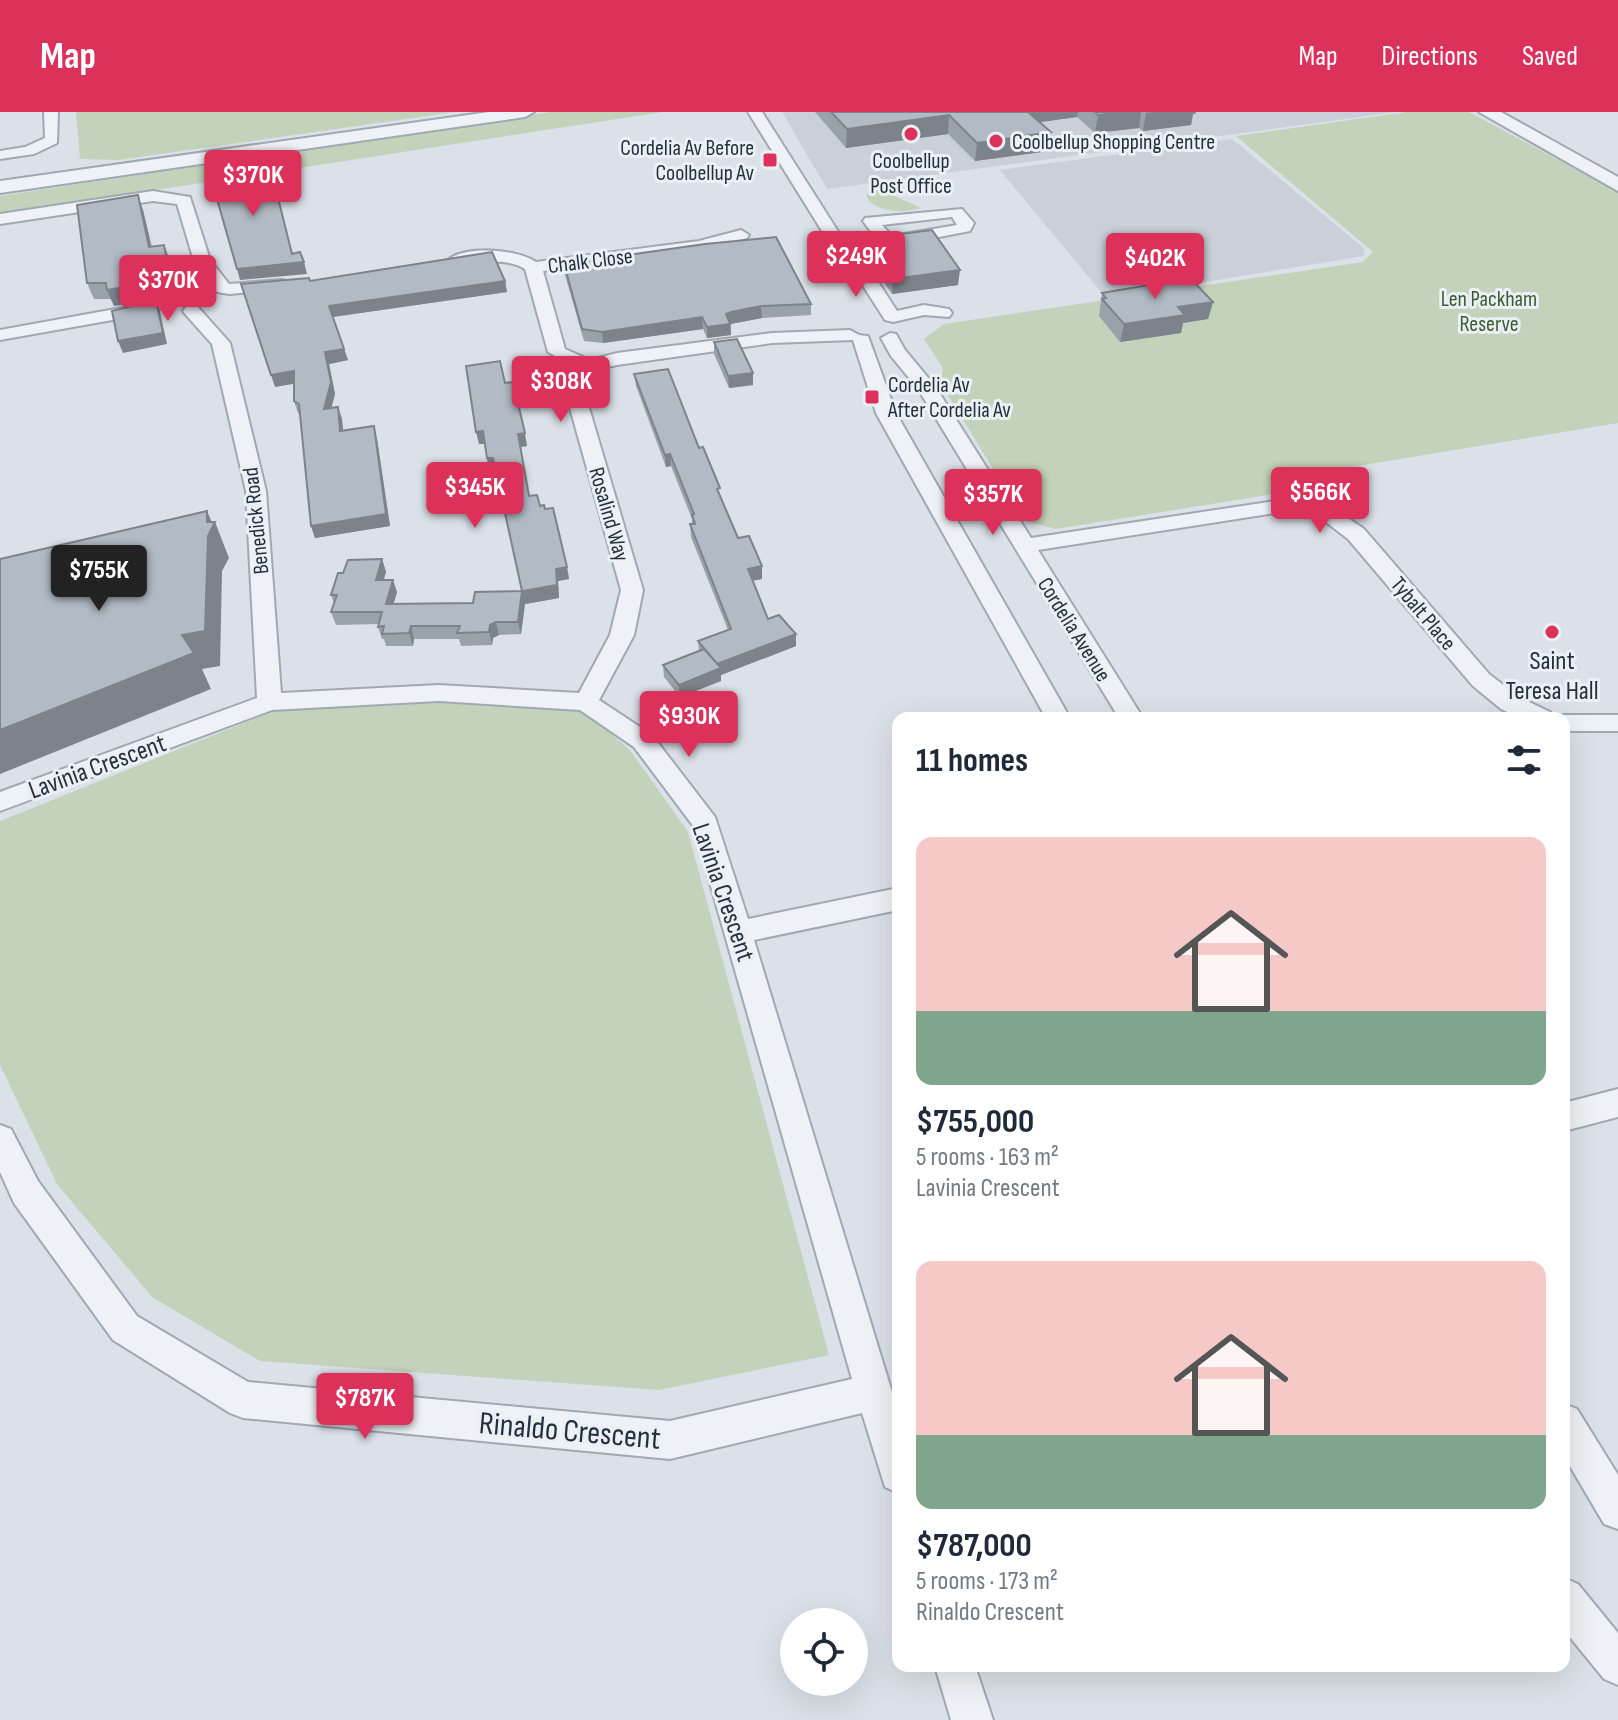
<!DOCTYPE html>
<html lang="en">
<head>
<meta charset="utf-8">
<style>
	body { margin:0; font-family:"Sofia Sans Condensed",sans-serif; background:#f6f6f7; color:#1f2937; height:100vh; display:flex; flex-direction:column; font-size:30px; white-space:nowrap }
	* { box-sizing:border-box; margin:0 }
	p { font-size:26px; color:#747a83 }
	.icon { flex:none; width:44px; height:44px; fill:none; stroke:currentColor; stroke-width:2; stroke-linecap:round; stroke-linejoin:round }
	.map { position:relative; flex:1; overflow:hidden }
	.details { position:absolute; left:892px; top:600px; width:678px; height:960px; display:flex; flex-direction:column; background:#fff; border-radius:16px; box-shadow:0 8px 32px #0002 }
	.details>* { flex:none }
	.buttons { position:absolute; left:780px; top:1496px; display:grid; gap:16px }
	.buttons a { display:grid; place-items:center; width:88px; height:88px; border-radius:50%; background:#fff; box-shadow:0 8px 32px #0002; font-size:40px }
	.price { position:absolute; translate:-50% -68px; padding:0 18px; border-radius:8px; background:#dc315a; color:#fff; font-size:26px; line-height:52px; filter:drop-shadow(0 2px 4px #0008) }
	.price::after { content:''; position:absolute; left:50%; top:48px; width:24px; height:18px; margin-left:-12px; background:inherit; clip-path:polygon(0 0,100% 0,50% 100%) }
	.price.selected { background:#222; color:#fff }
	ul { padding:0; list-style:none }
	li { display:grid; align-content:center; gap:16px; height:424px; padding:0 24px }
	li span { display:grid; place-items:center; height:248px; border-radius:16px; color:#555 }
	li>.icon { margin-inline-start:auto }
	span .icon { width:144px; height:144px; fill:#fffc; stroke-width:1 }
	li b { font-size:34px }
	h2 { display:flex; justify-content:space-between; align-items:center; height:96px; padding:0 24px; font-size:34px }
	header { display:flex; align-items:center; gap:48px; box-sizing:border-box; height:112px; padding:0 40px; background:#dc315a; color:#fff }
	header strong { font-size:38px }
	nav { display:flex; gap:44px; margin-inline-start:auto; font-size:28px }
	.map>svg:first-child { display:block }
	.built { fill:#c9d0da }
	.green { fill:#c3d2bb }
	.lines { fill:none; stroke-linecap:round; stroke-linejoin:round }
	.minor-casing { stroke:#a0a8b2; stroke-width:4 }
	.tertiary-casing { stroke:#a0a8b2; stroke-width:4 }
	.minor { fill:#eef1f5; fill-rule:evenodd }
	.tertiary { fill:#eef1f5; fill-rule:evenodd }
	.wall { fill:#99a1a9 }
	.shaded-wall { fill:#7d838a }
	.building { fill:#b2bbc5; stroke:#7d838a; stroke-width:2 }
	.poi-dot { fill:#dc315a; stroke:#ebf0f5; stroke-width:3 }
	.labels { text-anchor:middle; stroke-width:6; stroke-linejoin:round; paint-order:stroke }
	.far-poi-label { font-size:22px; fill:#24303f; stroke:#ebf0f5; text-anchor:start }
	.far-street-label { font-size:22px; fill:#24303f; stroke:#ebf0f5 }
	.far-park-label { font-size:22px; fill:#3c5c30; stroke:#ebf0f5 }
	.poi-label { font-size:26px; fill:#24303f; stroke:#ebf0f5 }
	.street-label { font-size:26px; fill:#24303f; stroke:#ebf0f5 }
	.near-street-label { font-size:32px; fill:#24303f; stroke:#ebf0f5 }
</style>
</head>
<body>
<header>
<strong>Map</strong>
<nav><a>Map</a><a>Directions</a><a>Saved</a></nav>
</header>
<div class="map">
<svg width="1618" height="1608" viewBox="0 0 1618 1608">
	<rect width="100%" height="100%" fill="#dbe1e8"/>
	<g class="built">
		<polygon points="782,0 1397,0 827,77"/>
		<polygon points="1232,27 1364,136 1364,144 1106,186 1000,58"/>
	</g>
	<g class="green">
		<polygon points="76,0 455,0 119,48 80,47"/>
		<polygon points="551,0 663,0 0,102 0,84"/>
		<polygon points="1407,0 1469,0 1618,80 1618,311 1314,361 1324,374 1056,417 1025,409 941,272 943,256 924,227 944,212 1363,150 1373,140 1236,24"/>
		<path d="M878,76L921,96C903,101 877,102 866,84L871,77Z"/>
		<polygon points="442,591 584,599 630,638 688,720 829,1243 659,1278 260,1249 152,1185 57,1072 0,953 0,709 276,598"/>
	</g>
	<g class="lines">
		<defs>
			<g id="minor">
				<polygon points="44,0 58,0 57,31 34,42 0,47 0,39 25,35 45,26"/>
				<path d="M748,0H762L846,132L877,128L863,109L865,106L962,97L974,111L970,119L898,133L897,137L891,139L854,144L871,159L897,199L924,193L949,197L952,201L949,205L924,203L893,210L885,208L858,166L840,148ZM952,105L957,113L892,124L882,113Z"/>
				<polygon points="153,79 190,85 210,148 229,172 281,168 287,169 290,173 287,177 229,182 217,180 194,149 177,92 153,89 0,112 0,102"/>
				<path d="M741,118L749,123L747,126L700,139L543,159L565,237L590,248L617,241L772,221L850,218L859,223L868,224L896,301L1070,606H1046L876,301L853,228L772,231L617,253L594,258L582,272L643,478L634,523L599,588L652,623L715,705L748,807L898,776V798L754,828L898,1300V1381L885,1375L862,1301L670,1347L243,1306L230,1301L113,1228L14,1091L0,1060V1013L11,1017L38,1069L137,1204L248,1270L670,1309L852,1267L694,715L634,635L580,598L439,589L272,598L0,699V680L257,586L246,379L212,232L186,203L183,199L186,195H198L230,231L266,379L281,581L439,573L579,581L610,523L621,478L563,271L576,256L548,240L525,157C499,140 462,160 448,148C465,133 517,137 536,150L699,129Z"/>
				<polygon points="188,178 197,183 194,187 135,204 0,228 0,218 132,194"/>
				<polygon points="890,221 896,222 905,238 935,274 1031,426 1288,387 1336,398 1364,417 1489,562 1519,585 1550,600 1553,606 1520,606 1501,597 1473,574 1348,427 1322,407 1288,399 1038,438 1143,606 1119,606 918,277 891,244 881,226"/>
				<polygon points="1564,603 1618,603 1618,619 1564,619 1564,606 1555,606"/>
				<polygon points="1618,977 1618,1005 1564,1019 1564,991"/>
				<polygon points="1564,1292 1577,1297 1618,1363 1618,1417 1604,1412 1564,1344"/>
				<polygon points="1564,1466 1578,1472 1618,1521 1618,1573 1604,1567 1564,1518"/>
				<polygon points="935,1554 975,1554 993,1608 951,1608"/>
			</g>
			<g id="tertiary">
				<polygon points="489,0 534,0 525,5 0,81 0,69"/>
				<polygon points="1479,0 1501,0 1618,65 1618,79"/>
			</g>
		</defs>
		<use href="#minor" class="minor-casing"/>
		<use href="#tertiary" class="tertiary-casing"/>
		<use href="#minor" class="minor"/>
		<use href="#tertiary" class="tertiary"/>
	</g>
	<g class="wall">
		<polygon points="815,0 1196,0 1195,2 1193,2 1191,13 1143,19 1139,16 1095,21 1077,5 1039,10 1051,20 1049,39 975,49 948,22 846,36"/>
		<polygon points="143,98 152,135 164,133 170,149 174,171 169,171 169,177 156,180 157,184 131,191 114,194 111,187 94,187 87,171"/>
		<polygon points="870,135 958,173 892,182 870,150"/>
		<polygon points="564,152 811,192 811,203 762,206 731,212 731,223 707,226 703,217 603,231 584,229 565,163"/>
		<polygon points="310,169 505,169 507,180 333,205 348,248 329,252 335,282 331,296 338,295 342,307 343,319 374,314 377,327 390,414 315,426 311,414 300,302 298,301 294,289 294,271 275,275"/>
		<polygon points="1102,181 1213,190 1208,207 1183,211 1181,221 1120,230 1099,204"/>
		<polygon points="714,230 753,273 729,276 714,242"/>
		<polygon points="634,262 699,336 738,426 762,467 753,469 768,507 796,522 796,534 721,563 721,569 680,585 664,565 663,553 699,539 698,529 728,518 691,425 690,412 692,412 692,407 671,354 666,355 636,274"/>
		<polygon points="505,271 527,334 520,335 529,384 540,394 567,455 569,467 558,469 559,486 525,492 521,522 499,523 493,526 492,533 461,534 459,527 414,527 413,534 386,534 384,527 382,527 378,515 379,512 336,513 331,500 334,491 331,483 343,461 382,447 386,460 383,468 397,480 393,492 473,491 522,479 496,358 489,359 485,332 479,332"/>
	</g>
	<g class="shaded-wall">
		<polygon points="1021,0 1078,0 1077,5 1020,13"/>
		<polygon points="1121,0 1141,0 1139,16 1095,21 1098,3"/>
		<polygon points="1153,0 1196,0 1195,2 1193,2 1191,13 1143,19 1146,1"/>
		<polygon points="949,3 948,22 846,36 847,17"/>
		<polygon points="1051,20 1049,39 975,49 977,31"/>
		<polygon points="138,83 143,98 155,151 149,135"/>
		<polygon points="164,133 170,149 174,171 169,171 169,177 156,180 157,184 131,191 114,194 107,178 150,164"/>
		<polygon points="304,150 307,162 240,168 237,157"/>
		<polygon points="960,158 958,173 892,182 893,167"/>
		<polygon points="505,169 507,180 332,205 329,194"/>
		<polygon points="156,188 160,200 167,232 123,241 118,229"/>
		<polygon points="1213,190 1208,207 1183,211 1181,221 1120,230 1124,212 1178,195"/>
		<polygon points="761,194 762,206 730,212 731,223 707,226 707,215 726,202"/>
		<polygon points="702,205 703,217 603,231 602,220"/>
		<polygon points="344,237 348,248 329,252 335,282 328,309 324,297 325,240"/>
		<polygon points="294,259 298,271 275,275 271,263"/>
		<polygon points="753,261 753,273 729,276 728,264"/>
		<polygon points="338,295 342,307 344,331 340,319"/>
		<polygon points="374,314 377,327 390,414 315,426 311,414"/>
		<polygon points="483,319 486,332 479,332 476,320"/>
		<polygon points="525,321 527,334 520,335 518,322"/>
		<polygon points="670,342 671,354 666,355 665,343"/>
		<polygon points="487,346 493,346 496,358 489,359"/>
		<polygon points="207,399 213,413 215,410 229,446 222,459 220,554 202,557 211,577 0,662 0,618 182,523 207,410"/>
		<polygon points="382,447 386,460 380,481 376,468"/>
		<polygon points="762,454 762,467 748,469 748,457"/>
		<polygon points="567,455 569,467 558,469 559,486 525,492 521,522 518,510 522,479 556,457"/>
		<polygon points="393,468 397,480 390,504 386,492"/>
		<polygon points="496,510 499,523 493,526 492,533 489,520 490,513"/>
		<polygon points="411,514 414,527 413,534 409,521"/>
		<polygon points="796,522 796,534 721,563 721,569 680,585 679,573 717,552"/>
	</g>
	<g class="building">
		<polygon points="831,0 1028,0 1051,20 977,31 949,3 847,17"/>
		<polygon points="1095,0 1121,0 1098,3"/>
		<polygon points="260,51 262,60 271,58 292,142 300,140 304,150 237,157 213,73 219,72 217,58"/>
		<polygon points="138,83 149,135 164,133 168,155 163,156 163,162 150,164 151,168 125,175 107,178 106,171 87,171 77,93"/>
		<polygon points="932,118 960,158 893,167 870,135 878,129 893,127 901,122"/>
		<polygon points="776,125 811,192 761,194 731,200 726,202 730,212 707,215 702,205 602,220 582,217 564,152 705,132"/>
		<polygon points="492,140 505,169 329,194 344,237 325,240 331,270 324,297 338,295 340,319 374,314 386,402 311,414 299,292 294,289 294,259 271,263 241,172 309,166 310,169"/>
		<polygon points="1190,166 1213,190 1178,195 1185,203 1124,212 1102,187 1106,186 1102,181"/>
		<polygon points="156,188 163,221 118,229 112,199"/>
		<polygon points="737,227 753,261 728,264 714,230"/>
		<polygon points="500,249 505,271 513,270 525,321 518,322 529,384 537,383 540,394 544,393 545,397 553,396 567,455 556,457 557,473 522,479 518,510 496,510 490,513 489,520 457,521 460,514 411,514 409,521 382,522 384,514 378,515 382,500 331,500 337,483 331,483 338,461 343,461 348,448 382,447 376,468 393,468 386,492 473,491 475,480 522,479 493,346 487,346 483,319 476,320 466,254"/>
		<polygon points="668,257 699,336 703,335 720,376 717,377 738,426 749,424 762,454 748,457 768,507 779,503 796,522 717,552 698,529 731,517 690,412 695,412 692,403 694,402 670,342 665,343 634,262"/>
		<polygon points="207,399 207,410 215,410 208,424 205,519 182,523 194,541 0,618 0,447"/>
		<polygon points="704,537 721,556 679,573 663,553"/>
	</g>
	<g class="poi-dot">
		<circle cx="911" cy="22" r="8"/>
		<circle cx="996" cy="29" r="8"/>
		<rect x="762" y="40" width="16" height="16" rx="4"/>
		<rect x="864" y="277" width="16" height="16" rx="4"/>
		<circle cx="1552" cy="520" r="8"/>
	</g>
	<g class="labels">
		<g class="far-poi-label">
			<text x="1012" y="37">Coolbellup Shopping Centre</text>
			<text x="754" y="43" text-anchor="end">Cordelia Av Before<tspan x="754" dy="25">Coolbellup Av</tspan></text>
			<text x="911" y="56" text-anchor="middle">Coolbellup<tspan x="911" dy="25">Post Office</tspan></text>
			<text x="888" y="280">Cordelia Av<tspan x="888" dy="25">After Cordelia Av</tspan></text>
		</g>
		<g class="far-street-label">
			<text transform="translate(590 148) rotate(-7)" y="8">Chalk Close</text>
			<text transform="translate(610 402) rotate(74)" y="8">Rosalind Way</text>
			<text transform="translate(255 409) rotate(-96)" y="8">Benedick Road</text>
			<text transform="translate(1424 501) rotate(50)" y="8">Tybalt Place</text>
			<text transform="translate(1075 517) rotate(58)" y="8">Cordelia Avenue</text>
		</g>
		<g class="far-park-label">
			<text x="1489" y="194">Len Packham<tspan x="1489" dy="25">Reserve</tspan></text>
		</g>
		<g class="poi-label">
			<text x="1552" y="557">Saint<tspan x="1552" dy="30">Teresa Hall</tspan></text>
		</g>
		<g class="street-label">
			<text transform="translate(97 654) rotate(-20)" y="9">Lavinia Crescent</text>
			<text transform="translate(724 780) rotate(71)" y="9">Lavinia Crescent</text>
		</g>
		<g class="near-street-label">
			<text transform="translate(570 1318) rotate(5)" y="11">Rinaldo Crescent</text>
		</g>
	</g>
</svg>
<div class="buttons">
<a><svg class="icon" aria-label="locate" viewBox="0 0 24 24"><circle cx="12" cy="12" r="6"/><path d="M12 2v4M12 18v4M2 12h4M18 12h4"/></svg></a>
</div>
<b class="price" style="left:253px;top:106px">$370K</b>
<b class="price" style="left:856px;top:187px">$249K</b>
<b class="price" style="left:1155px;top:189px">$402K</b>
<b class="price" style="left:168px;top:211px">$370K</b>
<b class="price" style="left:561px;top:312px">$308K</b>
<b class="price" style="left:475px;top:418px">$345K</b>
<b class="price" style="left:1320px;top:423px">$566K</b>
<b class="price" style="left:993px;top:425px">$357K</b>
<b class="price selected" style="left:99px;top:501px">$755K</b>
<b class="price" style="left:689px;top:647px">$930K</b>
<b class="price" style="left:365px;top:1329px">$787K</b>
<section class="details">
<h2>11 homes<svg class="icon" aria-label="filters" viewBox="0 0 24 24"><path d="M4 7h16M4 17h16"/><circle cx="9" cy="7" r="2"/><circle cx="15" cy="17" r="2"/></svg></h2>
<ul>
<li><span style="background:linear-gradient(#f6c9c9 70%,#7fa58c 0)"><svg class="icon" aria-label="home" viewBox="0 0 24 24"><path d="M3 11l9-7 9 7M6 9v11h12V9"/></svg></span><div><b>$755,000</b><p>5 rooms · 163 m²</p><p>Lavinia Crescent</p></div></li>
<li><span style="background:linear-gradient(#f6c9c9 70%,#7fa58c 0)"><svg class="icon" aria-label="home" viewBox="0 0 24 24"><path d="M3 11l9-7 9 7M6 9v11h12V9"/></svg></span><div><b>$787,000</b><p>5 rooms · 173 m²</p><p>Rinaldo Crescent</p></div></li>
</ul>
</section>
</div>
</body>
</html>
